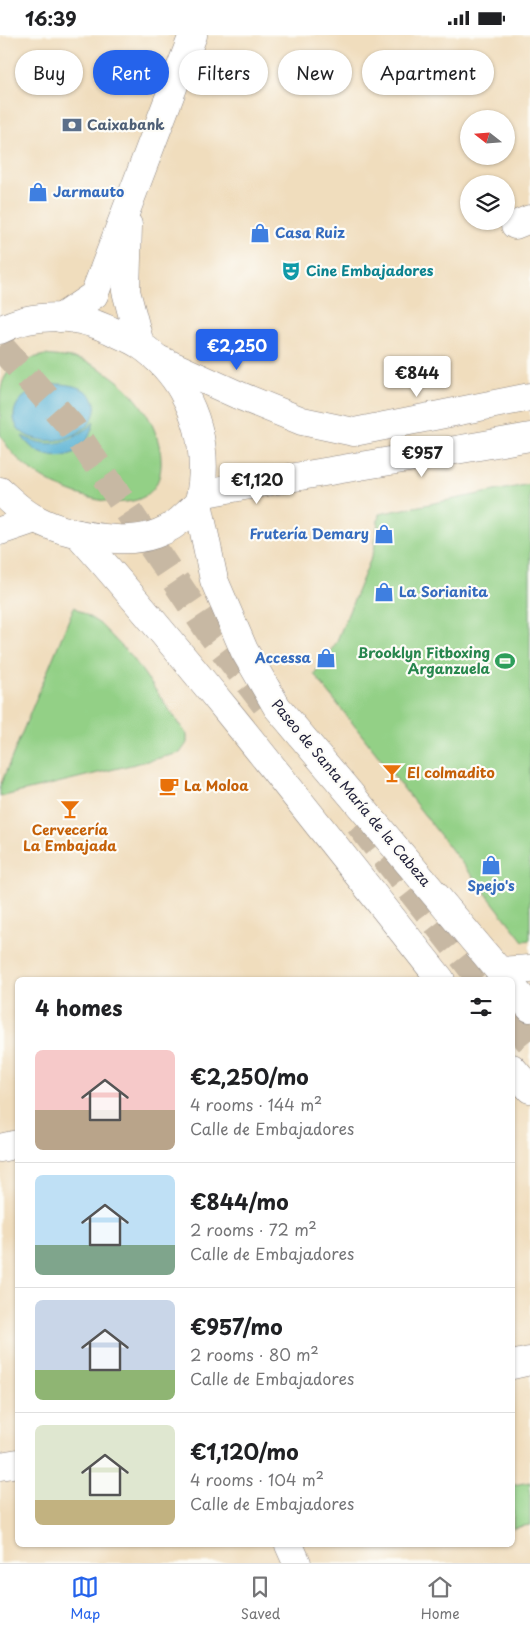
<!DOCTYPE html>
<html lang="en">
<head>
<meta charset="utf-8">
<style>
	body { margin:0; font-family:"Playpen Sans",sans-serif; background:#f2f2f2; color:#202124; height:100vh; display:flex; flex-direction:column; font-size:19px; white-space:nowrap }
	* { box-sizing:border-box; margin:0 }
	p { font-size:16px; color:#757577 }
	.icon { flex:none; width:28px; height:28px; fill:none; stroke:currentColor; stroke-width:2; stroke-linecap:round; stroke-linejoin:round }
	.map { position:relative; flex:1; overflow:hidden }
	.sheet { position:absolute; left:15px; top:942px; width:500px; height:570px; display:flex; flex-direction:column; background:#fff; border-radius:8px; box-shadow:0 1px 4px #0004 }
	.sheet>* { flex:none }
	.banner { position:absolute; left:15px; top:15px; width:500px; height:45px; display:flex; gap:10px }
	.needle { width:32px; rotate:287deg }
	.buttons { position:absolute; left:460px; top:75px; display:grid; gap:10px }
	.buttons a { display:grid; place-items:center; width:55px; height:55px; border-radius:50%; background:#fff; box-shadow:0 1px 4px #0004; font-size:25px }
	.price { position:absolute; translate:-50% -42px; padding:0 11px; border-radius:5px; background:#fff; color:#222; font-size:16px; line-height:32px; filter:drop-shadow(0 1px 2px #0008) }
	.price::after { content:''; position:absolute; left:50%; top:30px; width:15px; height:11px; margin-left:-8px; background:inherit; clip-path:polygon(0 0,100% 0,50% 100%) }
	.price.current { background:#2563eb; color:#fff }
	ul { padding:0; list-style:none }
	li { display:flex; align-items:center; gap:15px; height:125px; padding:0 20px }
	li+li { border-top:1px solid #e0e0e0 }
	li span { display:grid; place-items:center; flex:none; width:140px; height:100px; border-radius:8px; color:#555 }
	li>.icon { margin-inline-start:auto }
	span .icon { width:60px; height:60px; fill:#fffc; stroke-width:1 }
	li b { font-size:21px }
	h2 { display:flex; justify-content:space-between; align-items:center; height:60px; padding:0 20px; font-size:21px }
	.tag { padding:0 18px; border-radius:22px; background:#fff; box-shadow:0 1px 4px #0004; font-size:18px; line-height:45px }
	.tag.current { background:#2563eb; color:#fff }
	.status { display:flex; justify-content:space-between; align-items:center; height:35px; padding:0 25px; background:#fff; direction:ltr }
	.status svg { height:14px; fill:currentColor }
	.dock { display:flex; justify-content:space-around; align-items:center; height:70px; border-top:1px solid #e0e0e0; background:#fff; font-size:14px; color:#757577 }
	.dock a { display:grid; justify-items:center; gap:2px }
	.dock .current { color:#2563eb }
	.map>svg:first-child { display:block }
	.green { fill:#93d086; stroke:#5a7960 }
	.water { fill:#55b0d3; stroke:#3c6987 }
	.lines { fill:none; stroke-linecap:round; stroke-linejoin:round }
	.primary-tunnel { stroke:#c7b8a3; stroke-width:28; stroke-dasharray:28 14; stroke-linecap:butt }
	.street-casing { stroke:#89807c; stroke-width:29 }
	.secondary-casing { stroke:#89807c; stroke-width:29 }
	.primary-casing { stroke:#89807c; stroke-width:29 }
	.street { stroke:#fff; stroke-width:28 }
	.secondary { stroke:#fff; stroke-width:28 }
	.primary { stroke:#fff; stroke-width:28 }
	.labels { text-anchor:middle; stroke-width:4.5; stroke-linejoin:round; paint-order:stroke }
	.service-label { font-size:14px; font-weight:bold; fill:#4e5e75; stroke:#fdfcf7; text-anchor:start }
	.shop-label { font-size:14px; font-weight:bold; fill:#366cbe; stroke:#fdfcf7; text-anchor:start }
	.culture-label { font-size:14px; font-weight:bold; fill:#0d838f; stroke:#fdfcf7; text-anchor:start }
	.leisure-label { font-size:14px; font-weight:bold; fill:#27864d; stroke:#fdfcf7; text-anchor:end }
	.food-label { font-size:14px; font-weight:bold; fill:#c56008; stroke:#fdfcf7; text-anchor:start }
	.street-label { font-size:14px; fill:#22223b; stroke:#fdfcf7 }
</style>
</head>
<body>
<div class="status"><b>16:39</b><svg viewBox="0 0 49 12"><path d="M0 12V9h3v3zM5 12V6h3v6zM10 12V3h3v9zM15 12V0h3v12zM26 1h20v11H26zM47 4h2v5h-2z"/></svg></div>
<div class="map">
<svg width="530" height="1528" viewBox="0 0 530 1528">
	<rect width="100%" height="100%" fill="#fdfcf7"/>
	<filter id="ink" filterUnits="userSpaceOnUse"><feTurbulence type="fractalNoise" baseFrequency=".02" numOctaves="2"/><feDisplacementMap in="SourceGraphic" scale="10" xChannelSelector="R" yChannelSelector="G"/><feConvolveMatrix kernelMatrix="1 2 1 2 8 2 1 2 1" color-interpolation-filters="sRGB"/></filter>
	<filter id="wash" filterUnits="userSpaceOnUse"><feTurbulence type="fractalNoise" baseFrequency=".0096" numOctaves="4" result="noise"/><feDisplacementMap in="SourceGraphic" scale="20" xChannelSelector="R" yChannelSelector="G"/><feGaussianBlur stdDeviation="1.12" result="paint"/><feColorMatrix in="noise" values="0 0 0 0 0 0 0 0 0 0 0 0 0 0 0 0 0 1.4 0 .05"/><feComposite in="paint" operator="in"/></filter>
	<g filter="url(#wash)">
		<rect width="100%" height="100%" fill="#f0ddbd"/>
		<g class="green">
			<path d="M45,320C60,322 76,322 89,328C111,338 131,355 144,375C168,411 174,472 113,467C77,464 29,442 8,412C6,408 1,404 0,399C0,389 0,376 0,365C0,334 18,326 45,320Z"/>
			<polygon points="530,449 530,905 523,906 314,639 336,608 374,516 379,479"/>
			<polygon points="74,572 100,589 133,623 187,700 187,708 180,718 0,762 0,751"/>
			<polygon points="530,1447 530,1490 513,1493 513,1450"/>
		</g>
		<g class="water">
			<path d="M59,349C129,353 86,422 30,402C22,399 14,391 14,382C13,360 41,351 59,349Z"/>
			<path d="M94,387C92,393 90,400 87,405C70,431 36,424 22,401C50,415 72,409 94,387Z"/>
		</g>
	</g>
	<g filter="url(#ink)">
		<g class="lines">
			<g class="primary-tunnel">
				<polyline points="0,311 71,391 209,596 265,669"/>
				<polyline points="359,789 481,945"/>
				<polyline points="512,985 530,1007"/>
			</g>
			<defs>
				<g id="street">
					<polyline points="515,190 530,184"/>
					<polyline points="500,936 530,934"/>
					<polyline points="0,1113 18,1109"/>
					<polyline points="512,1330 530,1326"/>
					<polyline points="0,1431 18,1428"/>
					<polyline points="289,1510 297,1528"/>
				</g>
				<g id="secondary">
					<polyline points="156,323 238,360 302,386 354,397 530,362"/>
					<path d="M201,459C310,438 421,422 530,402"/>
					<polyline points="0,496 35,484"/>
				</g>
				<g id="primary">
					<polyline points="128,190 126,256 140,309"/>
					<polyline points="60,283 94,260 193,0"/>
					<path d="M0,295C34,277 76,279 110,295C120,300 131,304 140,310C157,321 174,340 183,357C199,385 205,417 202,448C201,455 201,461 198,467C196,471 191,475 188,478C169,498 143,506 116,504C89,502 60,497 36,484C23,478 11,466 0,456"/>
					<polyline points="198,468 214,545 244,615 277,672 507,945"/>
					<path d="M78,499C205,643 322,795 441,945"/>
					<polyline points="512,951 530,973"/>
					<polyline points="512,1033 530,1054"/>
				</g>
			</defs>
			<use href="#street" class="street-casing"/>
			<use href="#secondary" class="secondary-casing"/>
			<use href="#primary" class="primary-casing"/>
			<use href="#street" class="street"/>
			<use href="#secondary" class="secondary"/>
			<use href="#primary" class="primary"/>
		</g>
	</g>
	<defs>
		<symbol id="bank-bare" viewBox="-9 -9 18 18"><path d="M-6-4H6V4H-6ZM0-2.3a2.3 2.3 0 1 0 0 4.6a2.3 2.3 0 1 0 0-4.6Z" fill="#5c6f8a" stroke="#fdfcf7" stroke-width="2.5" paint-order="stroke"/></symbol>
		<symbol id="shop-bare" viewBox="-9 -9 18 18"><path d="M-5-2.5h2.3a2.7 3.5 0 0 1 5.4 0H5L5.5 6h-11ZM-1.5-2.5h3a1.5 2.3 0 0 0-3 0Z" fill="#3f7fe0" stroke="#fdfcf7" stroke-width="2.5" paint-order="stroke"/></symbol>
		<symbol id="theatre-bare" viewBox="-9 -9 18 18"><path d="M-5-5.5Q0-4 5-5.5V0Q5 5 0 6Q-5 5-5 0ZM-3.3-2.5H-1v1.5H-3.3ZM1-2.5H3.3v1.5H1ZM-2.8 1Q0 5.5 2.8 1Z" fill="#0f9aa8" stroke="#fdfcf7" stroke-width="2.5" paint-order="stroke"/></symbol>
		<symbol id="stadium-bare" viewBox="-9 -9 18 18"><path d="M0-5a6.5 5 0 1 0 0 10a6.5 5 0 1 0 0-10ZM-3.5-1.8h7v3.6h-7Z" fill="#2e9e5b" stroke="#fdfcf7" stroke-width="2.5" paint-order="stroke"/></symbol>
		<symbol id="bar-bare" viewBox="-9 -9 18 18"><path d="M-6-5H6L.8 .8V4.5H3.5V6h-7V4.5H-.8V.8Z" fill="#e8710a" stroke="#fdfcf7" stroke-width="2.5" paint-order="stroke"/></symbol>
		<symbol id="cafe-bare" viewBox="-9 -9 18 18"><path d="M-5.5-4.5H6V0H3Q3 3.5 0 3.5H-2.5Q-5.5 3.5-5.5 0ZM3-3.2v2h1.7v-2ZM-6 4.5H4V6H-6Z" fill="#e8710a" stroke="#fdfcf7" stroke-width="2.5" paint-order="stroke"/></symbol>
	</defs>
	<g fill-rule="evenodd">
		<use href="#bank-bare" x="58" y="76" width="28" height="28"/>
		<use href="#shop-bare" x="24" y="143" width="28" height="28"/>
		<use href="#shop-bare" x="246" y="184" width="28" height="28"/>
		<use href="#theatre-bare" x="277" y="222" width="28" height="28"/>
		<use href="#shop-bare" x="370" y="485" width="28" height="28"/>
		<use href="#shop-bare" x="370" y="543" width="28" height="28"/>
		<use href="#shop-bare" x="312" y="609" width="28" height="28"/>
		<use href="#stadium-bare" x="491" y="612" width="28" height="28"/>
		<use href="#bar-bare" x="378" y="724" width="28" height="28"/>
		<use href="#cafe-bare" x="155" y="737" width="28" height="28"/>
		<use href="#bar-bare" x="56" y="760" width="28" height="28"/>
		<use href="#shop-bare" x="477" y="816" width="28" height="28"/>
	</g>
	<g class="labels">
		<g class="service-label">
			<text x="87" y="95">Caixabank</text>
		</g>
		<g class="shop-label">
			<text x="53" y="162">Jarmauto</text>
			<text x="275" y="203">Casa Ruiz</text>
			<text x="369" y="504" text-anchor="end">Frutería Demary</text>
			<text x="399" y="562">La Sorianita</text>
			<text x="311" y="628" text-anchor="end">Accessa</text>
			<text x="491" y="856" text-anchor="middle">Spejo's</text>
		</g>
		<g class="culture-label">
			<text x="306" y="241">Cine Embajadores</text>
		</g>
		<g class="leisure-label">
			<text x="490" y="623">Brooklyn Fitboxing<tspan x="490" dy="16">Arganzuela</tspan></text>
		</g>
		<g class="food-label">
			<text x="407" y="743">El colmadito</text>
			<text x="184" y="756">La Moloa</text>
			<text x="70" y="800" text-anchor="middle">Cervecería<tspan x="70" dy="16">La Embajada</tspan></text>
		</g>
		<g class="street-label">
			<text transform="translate(351 758) rotate(50)" y="5">Paseo de Santa María de la Cabeza</text>
		</g>
	</g>
</svg>
<div class="buttons">
<a><svg class="needle" viewBox="-14 -14 28 28"><path d="M0-13l5 13h-10z" fill="#e53935"/><path d="M0 13l5-13h-10z" fill="#757577"/></svg></a>
<a><svg class="icon" aria-label="layers" viewBox="0 0 24 24"><path d="M12 4l9 5-9 5-9-5zM3 14l9 5 9-5"/></svg></a>
</div>
<b class="price current" style="left:237px;top:336px">€2,250</b>
<b class="price" style="left:417px;top:363px">€844</b>
<b class="price" style="left:422px;top:443px">€957</b>
<b class="price" style="left:257px;top:470px">€1,120</b>
<div class="banner">
<a class="tag">Buy</a>
<a class="tag current">Rent</a>
<a class="tag">Filters</a>
<a class="tag">New</a>
<a class="tag">Apartment</a>
</div>
<section class="sheet">
<h2>4 homes<svg class="icon" aria-label="filters" viewBox="0 0 24 24"><path d="M4 7h16M4 17h16"/><circle cx="9" cy="7" r="2"/><circle cx="15" cy="17" r="2"/></svg></h2>
<ul>
<li><span style="background:linear-gradient(#f6c9c9 60%,#b9a48a 0)"><svg class="icon" aria-label="home" viewBox="0 0 24 24"><path d="M3 11l9-7 9 7M6 9v11h12V9"/></svg></span><div><b>€2,250/mo</b><p>4 rooms · 144 m²</p><p>Calle de Embajadores</p></div></li>
<li><span style="background:linear-gradient(#bfe0f5 70%,#7fa58c 0)"><svg class="icon" aria-label="home" viewBox="0 0 24 24"><path d="M3 11l9-7 9 7M6 9v11h12V9"/></svg></span><div><b>€844/mo</b><p>2 rooms · 72 m²</p><p>Calle de Embajadores</p></div></li>
<li><span style="background:linear-gradient(#c9d6e8 70%,#8fb573 0)"><svg class="icon" aria-label="home" viewBox="0 0 24 24"><path d="M3 11l9-7 9 7M6 9v11h12V9"/></svg></span><div><b>€957/mo</b><p>2 rooms · 80 m²</p><p>Calle de Embajadores</p></div></li>
<li><span style="background:linear-gradient(#dfe7d0 75%,#c2b280 0)"><svg class="icon" aria-label="home" viewBox="0 0 24 24"><path d="M3 11l9-7 9 7M6 9v11h12V9"/></svg></span><div><b>€1,120/mo</b><p>4 rooms · 104 m²</p><p>Calle de Embajadores</p></div></li>
</ul>
</section>
</div>
<nav class="dock">
<a class="current"><svg class="icon" aria-label="map" viewBox="0 0 24 24"><path d="M3 6l6-2 6 2 6-2v14l-6 2-6-2-6 2zM9 4v14M15 6v14"/></svg>Map</a>
<a><svg class="icon" aria-label="saved" viewBox="0 0 24 24"><path d="M7 4h10v16l-5-4-5 4z"/></svg>Saved</a>
<a><svg class="icon" aria-label="home" viewBox="0 0 24 24"><path d="M3 11l9-7 9 7M6 9v11h12V9"/></svg>Home</a>
</nav>
</body>
</html>
